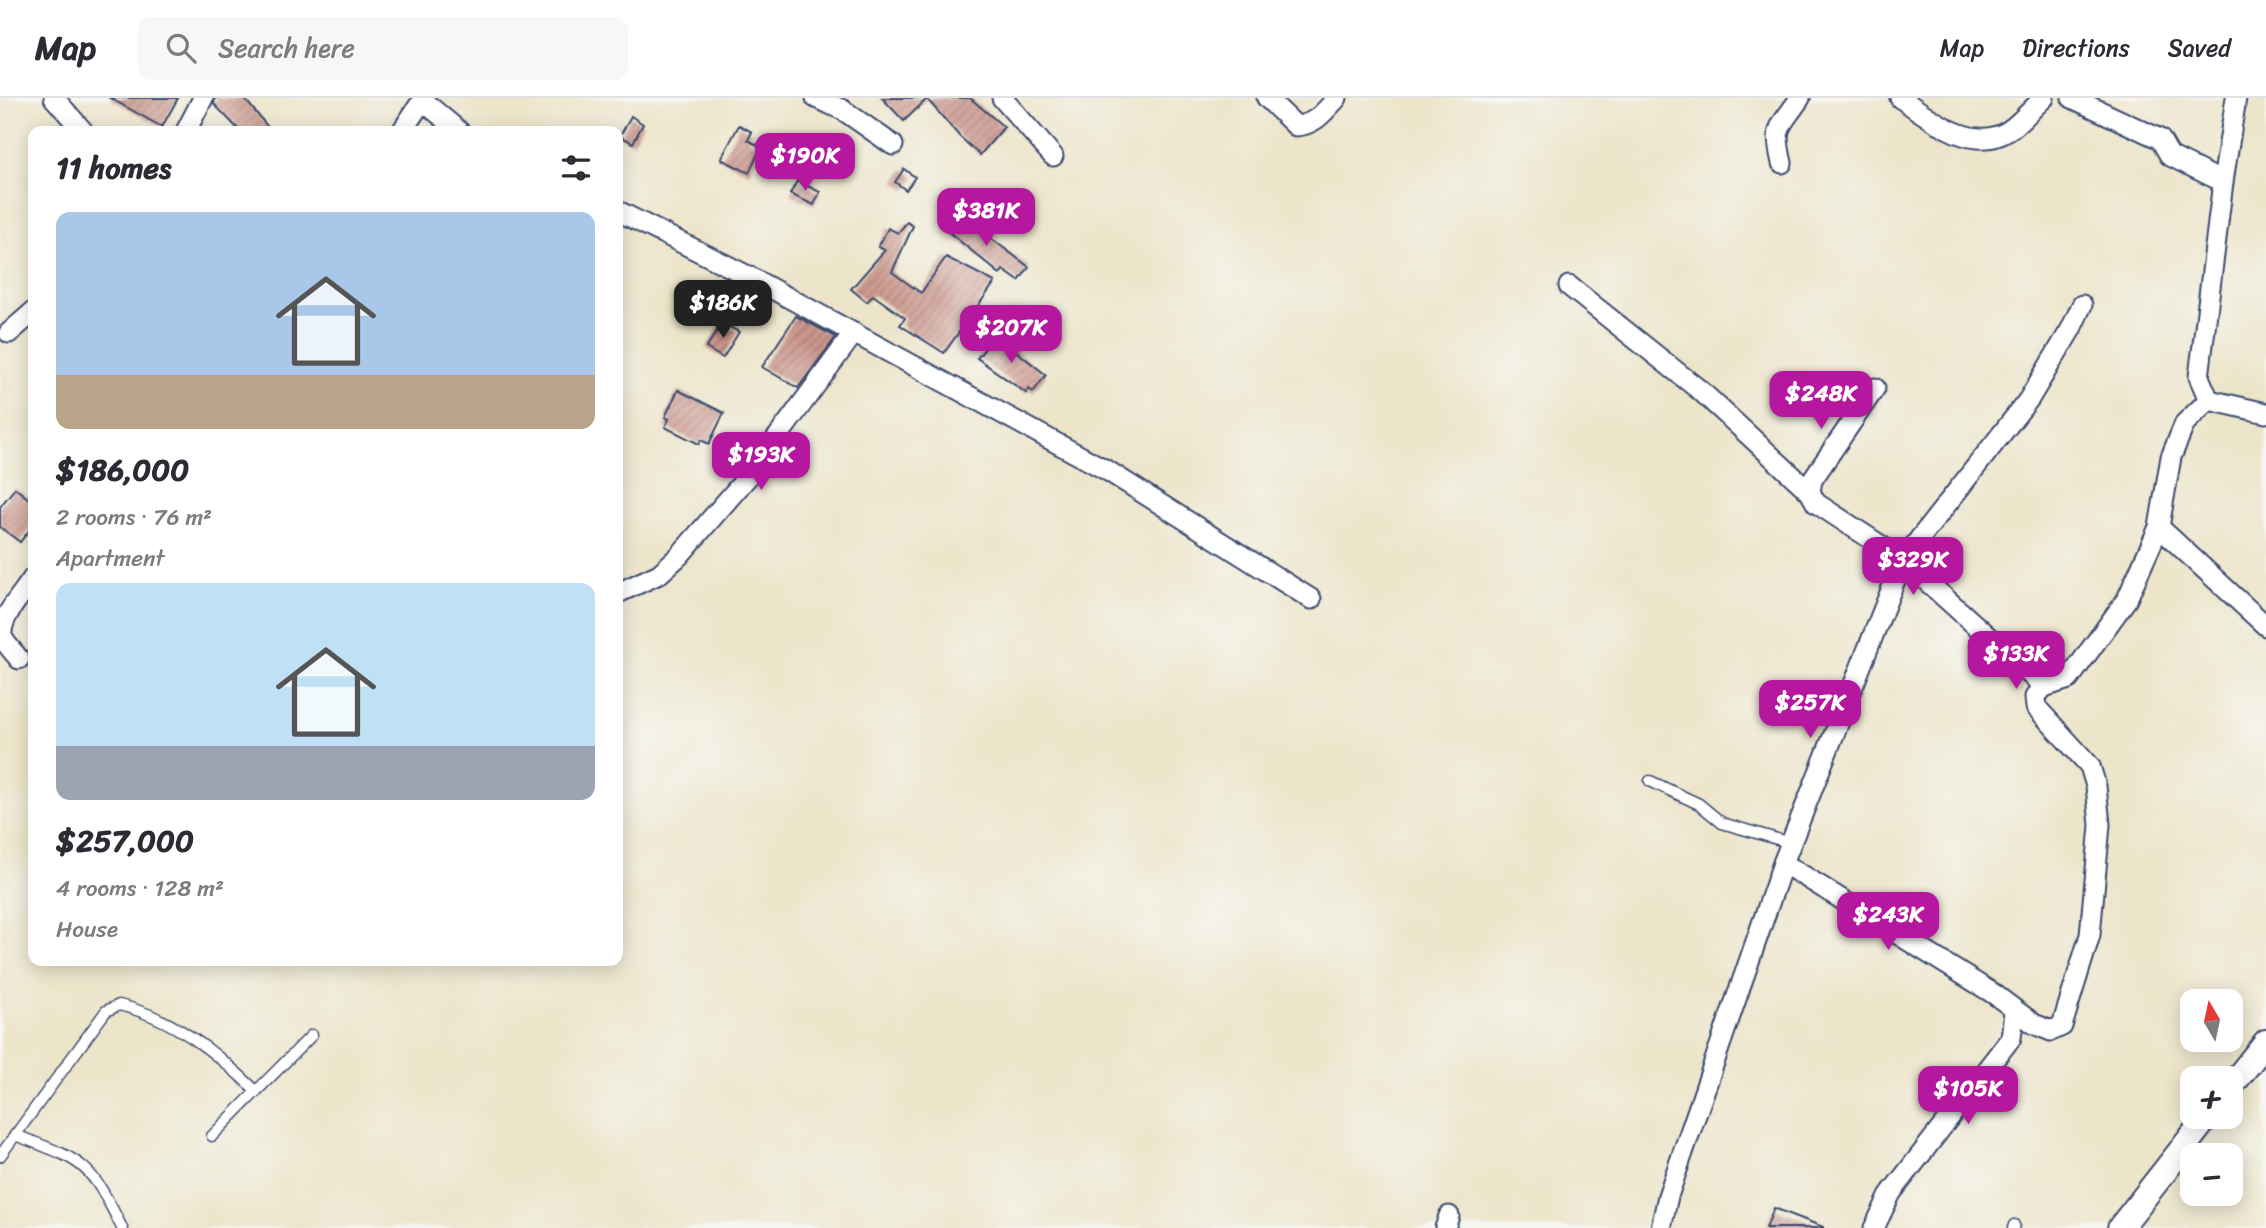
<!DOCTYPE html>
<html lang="en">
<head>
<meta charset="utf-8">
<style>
	body { margin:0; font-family:Sriracha,sans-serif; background:#f7f7f7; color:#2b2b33; height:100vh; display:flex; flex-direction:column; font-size:26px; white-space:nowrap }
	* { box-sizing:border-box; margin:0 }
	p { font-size:23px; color:#7c7c81 }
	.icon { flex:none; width:38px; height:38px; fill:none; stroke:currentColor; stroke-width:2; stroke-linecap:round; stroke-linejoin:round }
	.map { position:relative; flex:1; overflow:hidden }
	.side { position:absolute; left:28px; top:28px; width:595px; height:840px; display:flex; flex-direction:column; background:#fff; border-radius:14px; box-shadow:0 4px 18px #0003 }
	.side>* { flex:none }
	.needle { width:46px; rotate:351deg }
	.buttons { position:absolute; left:2180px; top:891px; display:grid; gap:14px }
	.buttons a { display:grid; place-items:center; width:63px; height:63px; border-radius:14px; background:#fff; box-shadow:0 4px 18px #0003; font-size:35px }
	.price { position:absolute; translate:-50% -60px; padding:0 16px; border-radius:14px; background:#b5179e; color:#fff; font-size:23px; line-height:46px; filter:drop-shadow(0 2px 4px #0008) }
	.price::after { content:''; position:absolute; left:50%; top:42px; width:21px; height:16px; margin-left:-10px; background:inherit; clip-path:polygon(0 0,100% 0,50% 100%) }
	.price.current { background:#222; color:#fff }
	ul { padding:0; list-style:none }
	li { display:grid; align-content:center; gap:14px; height:371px; padding:0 28px }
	li span { display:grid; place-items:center; height:217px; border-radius:14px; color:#555 }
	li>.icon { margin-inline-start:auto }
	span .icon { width:126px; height:126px; fill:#fffc; stroke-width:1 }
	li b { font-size:30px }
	h2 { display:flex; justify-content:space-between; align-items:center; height:84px; padding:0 28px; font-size:30px }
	header { display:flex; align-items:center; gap:42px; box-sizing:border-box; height:98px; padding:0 35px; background:#fff; border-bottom:2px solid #e1e1e2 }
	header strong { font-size:33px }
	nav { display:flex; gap:38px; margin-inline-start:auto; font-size:24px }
	.search { width:490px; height:63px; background:#f7f7f7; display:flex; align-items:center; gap:18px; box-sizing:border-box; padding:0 24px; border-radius:14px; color:#7c7c81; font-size:26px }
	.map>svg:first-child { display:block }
	.building { fill:url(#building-hatch) }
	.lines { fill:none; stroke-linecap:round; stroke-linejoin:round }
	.service-casing { stroke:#3a4a6e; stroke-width:13 }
	.minor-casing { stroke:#3a4a6e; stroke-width:23 }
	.tertiary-casing { stroke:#3a4a6e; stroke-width:28 }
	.service { stroke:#fff; stroke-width:10 }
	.minor { stroke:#fff; stroke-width:19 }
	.tertiary { stroke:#fff; stroke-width:24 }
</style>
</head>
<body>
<header>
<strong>Map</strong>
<div class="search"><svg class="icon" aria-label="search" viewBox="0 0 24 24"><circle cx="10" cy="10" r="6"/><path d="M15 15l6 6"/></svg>Search here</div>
<nav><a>Map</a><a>Directions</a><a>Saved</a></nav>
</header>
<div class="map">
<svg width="2266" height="1130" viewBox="0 0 2266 1130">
	<defs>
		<pattern id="building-hatch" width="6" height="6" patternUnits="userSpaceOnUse" patternTransform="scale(1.75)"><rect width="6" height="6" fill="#cc968b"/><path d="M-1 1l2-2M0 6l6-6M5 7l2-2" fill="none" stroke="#a57b75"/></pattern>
	</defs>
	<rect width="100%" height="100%" fill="#f6f6f2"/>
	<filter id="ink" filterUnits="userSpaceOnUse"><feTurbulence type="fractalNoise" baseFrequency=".0143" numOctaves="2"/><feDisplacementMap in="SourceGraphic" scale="14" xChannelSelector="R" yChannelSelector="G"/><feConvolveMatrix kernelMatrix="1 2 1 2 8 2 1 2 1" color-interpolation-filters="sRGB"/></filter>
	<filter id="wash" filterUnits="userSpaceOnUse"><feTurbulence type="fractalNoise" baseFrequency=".00686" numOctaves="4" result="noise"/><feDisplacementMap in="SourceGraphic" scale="28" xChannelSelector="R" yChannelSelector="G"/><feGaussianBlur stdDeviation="1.57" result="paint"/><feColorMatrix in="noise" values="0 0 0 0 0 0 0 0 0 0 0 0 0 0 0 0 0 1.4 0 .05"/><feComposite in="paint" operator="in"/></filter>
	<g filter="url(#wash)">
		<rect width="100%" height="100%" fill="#ede5ca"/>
		<g id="blocks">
			<g class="building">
				<polygon points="110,0 178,0 162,29"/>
				<polygon points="215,0 244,0 271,33 240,33 214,6"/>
				<polygon points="882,0 970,0 1004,29 980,57 960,39 927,1 904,23"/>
				<polygon points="631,18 643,26 633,45 620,38"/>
				<polygon points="739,27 752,34 748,42 761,49 749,75 721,61"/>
				<polygon points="904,71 915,79 906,92 895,84"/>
				<polygon points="797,83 820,94 814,107 790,96"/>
				<polygon points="956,114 1029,169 1019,183 1003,172 1000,176 945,131"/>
				<polygon points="907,124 913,128 892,174 921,195 946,159 995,184 944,255 900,227 905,220 873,197 867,204 851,191 885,152 878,149 888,130 898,135"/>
				<polygon points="796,218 836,239 798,290 762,269"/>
				<polygon points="722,225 739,234 723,260 706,250"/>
				<polygon points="996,237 1046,277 1033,294 1029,291 1026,295 977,260"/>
				<polygon points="678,292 724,315 709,346 701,342 699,346 665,329 669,321 665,319"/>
				<polygon points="15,390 33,404 33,427 20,444 0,429 0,409"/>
				<polygon points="1774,1110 1823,1129 1823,1130 1766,1130"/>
			</g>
		</g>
	</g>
	<g filter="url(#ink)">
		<use href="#blocks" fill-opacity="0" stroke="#3a4a6e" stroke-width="2"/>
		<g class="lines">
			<defs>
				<g id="service">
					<polyline points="1650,683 1699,706 1722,725 1791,745"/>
					<path d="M15,1037C84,1063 89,1063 122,1130"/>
					<polyline points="212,1038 312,937"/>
					<path d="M0,1058L106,913L119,907C172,919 217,955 255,992"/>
					<polyline points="2013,1130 2014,1127"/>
				</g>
				<g id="minor">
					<polyline points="54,0 83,33"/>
					<polyline points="816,0 843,12 893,47"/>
					<polyline points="1002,0 1053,58"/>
					<path d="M1267,0L1296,28C1315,27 1324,14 1337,0"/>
					<path d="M1900,0C1929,19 1971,56 2008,33C2021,25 2032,10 2044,0"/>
					<polyline points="2072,0 2160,41 2170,58 2223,84"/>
					<polyline points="2236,0 2223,84 2199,279 2209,302 2266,315"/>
					<polyline points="422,2 459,33"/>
					<polyline points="186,33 203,0"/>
					<polyline points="402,33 424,0"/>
					<path d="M1782,65C1773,27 1780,30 1800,0"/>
					<polyline points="618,113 754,181 1108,373 1311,501"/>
					<polyline points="1569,188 1702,294 1810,394 1816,405 1903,462 2044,589"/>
					<polyline points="9,235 33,214"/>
					<polyline points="1810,394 1812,382 1875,290"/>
					<polyline points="2159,429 2266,528"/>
					<polyline points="618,495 659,476 679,458 751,375 854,235"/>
					<path d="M19,561C14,554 5,546 2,538C0,518 24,495 33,480"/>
					<polyline points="1783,765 1994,896 2034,926 2051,933 2062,928 2090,837 2100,727 2096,688 2090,668 2036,609 2035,599 2044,589 2069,581 2127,501 2159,429 2171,359 2185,325 2209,302"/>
					<polyline points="1445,1130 1449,1118"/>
					<polyline points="1661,1130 1668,1098 1783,765 1903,462 2029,301 2071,231 2082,207"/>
					<polyline points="1874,1130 1891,1095 2011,940 2014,914"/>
				</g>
				<g id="tertiary">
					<polyline points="2231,988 2266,944"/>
					<polyline points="2120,1130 2208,1018"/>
				</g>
			</defs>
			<use href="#service" class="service-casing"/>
			<use href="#minor" class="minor-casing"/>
			<use href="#tertiary" class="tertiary-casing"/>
			<use href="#service" class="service"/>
			<use href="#minor" class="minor"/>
			<use href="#tertiary" class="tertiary"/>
		</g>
	</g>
</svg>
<div class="buttons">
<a><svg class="needle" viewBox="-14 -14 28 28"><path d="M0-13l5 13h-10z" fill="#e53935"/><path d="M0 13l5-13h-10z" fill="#7c7c81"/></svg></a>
<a>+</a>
<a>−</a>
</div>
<b class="price" style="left:805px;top:95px">$190K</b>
<b class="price" style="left:986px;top:150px">$381K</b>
<b class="price current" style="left:723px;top:242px">$186K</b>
<b class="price" style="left:1011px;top:267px">$207K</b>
<b class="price" style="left:1821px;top:333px">$248K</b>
<b class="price" style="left:761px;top:394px">$193K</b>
<b class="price" style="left:1913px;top:499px">$329K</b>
<b class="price" style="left:2016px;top:593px">$133K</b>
<b class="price" style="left:1810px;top:642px">$257K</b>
<b class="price" style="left:1888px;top:854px">$243K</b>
<b class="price" style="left:1968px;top:1028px">$105K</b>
<section class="side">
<h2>11 homes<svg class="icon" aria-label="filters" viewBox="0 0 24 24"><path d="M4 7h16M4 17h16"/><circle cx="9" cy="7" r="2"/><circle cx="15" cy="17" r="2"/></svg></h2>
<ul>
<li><span style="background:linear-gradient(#a9c7e8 75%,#b9a48a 0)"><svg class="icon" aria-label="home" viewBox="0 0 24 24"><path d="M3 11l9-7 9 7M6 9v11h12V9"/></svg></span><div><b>$186,000</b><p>2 rooms · 76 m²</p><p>Apartment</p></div></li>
<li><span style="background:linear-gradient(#bfe0f5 75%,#9aa5b1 0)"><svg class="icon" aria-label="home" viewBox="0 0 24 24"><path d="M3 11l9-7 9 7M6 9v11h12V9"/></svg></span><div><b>$257,000</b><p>4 rooms · 128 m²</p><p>House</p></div></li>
</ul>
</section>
</div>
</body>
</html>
